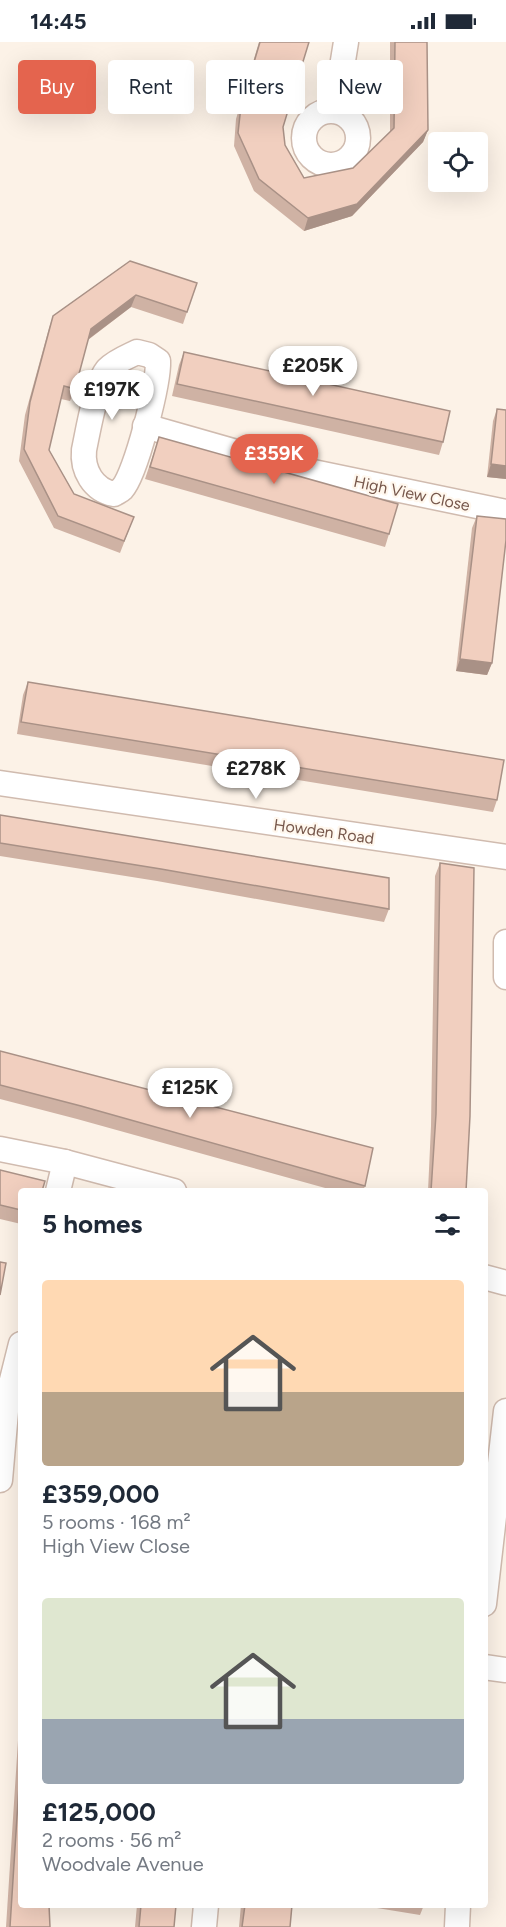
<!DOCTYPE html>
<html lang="en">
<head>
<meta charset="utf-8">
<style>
	body { margin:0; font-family:Figtree,sans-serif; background:#f2f2f3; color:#1f2937; height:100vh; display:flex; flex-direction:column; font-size:22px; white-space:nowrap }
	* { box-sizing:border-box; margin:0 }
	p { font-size:20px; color:#747a83 }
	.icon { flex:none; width:33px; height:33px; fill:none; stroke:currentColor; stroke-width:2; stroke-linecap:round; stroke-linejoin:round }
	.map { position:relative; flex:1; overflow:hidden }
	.details { position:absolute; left:18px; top:1146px; width:470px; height:720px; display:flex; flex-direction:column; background:#fff; border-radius:6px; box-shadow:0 6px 24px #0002 }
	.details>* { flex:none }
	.top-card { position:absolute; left:18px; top:18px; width:471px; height:54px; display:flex; gap:12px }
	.tools { position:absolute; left:428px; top:90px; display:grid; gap:12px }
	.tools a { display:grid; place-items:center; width:60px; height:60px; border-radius:6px; background:#fff; box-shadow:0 6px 24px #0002; font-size:30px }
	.price { position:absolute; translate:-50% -51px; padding:0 14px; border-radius:21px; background:#fff; color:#222; font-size:20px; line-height:39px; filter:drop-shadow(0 2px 3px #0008) }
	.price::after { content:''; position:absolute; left:50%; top:36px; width:18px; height:14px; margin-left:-9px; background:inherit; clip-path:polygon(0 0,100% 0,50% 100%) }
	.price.selected { background:#e4644e; color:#fff }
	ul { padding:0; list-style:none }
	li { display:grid; align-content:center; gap:12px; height:318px; padding:0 24px }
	li span { display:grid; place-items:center; height:186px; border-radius:6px; color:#555 }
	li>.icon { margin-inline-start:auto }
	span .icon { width:108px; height:108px; fill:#fffc; stroke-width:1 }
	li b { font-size:26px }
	h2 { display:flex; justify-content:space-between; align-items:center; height:72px; padding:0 24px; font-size:26px }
	.pill { padding:0 21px; border-radius:6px; background:#fff; box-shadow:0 6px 24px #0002; font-size:21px; line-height:54px }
	.pill.selected { background:#e4644e; color:#fff }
	.status { display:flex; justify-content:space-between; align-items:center; height:42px; padding:0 30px; background:#fff; direction:ltr }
	.status svg { height:16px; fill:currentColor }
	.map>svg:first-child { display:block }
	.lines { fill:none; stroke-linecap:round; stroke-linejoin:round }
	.minor-casing { stroke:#d0bbaf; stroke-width:27 }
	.minor { stroke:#fff; stroke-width:24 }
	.wall { fill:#cfb2a4 }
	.shaded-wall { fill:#a99186 }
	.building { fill:#f1cfbf; stroke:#a99186; stroke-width:1.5 }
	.labels { text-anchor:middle; stroke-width:4.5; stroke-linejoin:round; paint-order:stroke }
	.street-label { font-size:16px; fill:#76574b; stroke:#fff7ed }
</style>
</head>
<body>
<div class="status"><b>14:45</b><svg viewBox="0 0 49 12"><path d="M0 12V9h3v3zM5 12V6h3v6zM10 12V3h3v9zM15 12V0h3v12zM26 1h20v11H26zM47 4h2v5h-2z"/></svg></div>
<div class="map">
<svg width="506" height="1885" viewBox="0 0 506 1885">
	<rect width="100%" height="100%" fill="#fcf2e7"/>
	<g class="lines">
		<defs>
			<g id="minor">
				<polyline points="335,68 346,0"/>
				<circle cx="331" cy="96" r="27"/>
				<path d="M137,310L149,313L158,319C159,340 136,432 122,447C120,449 117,450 114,452C93,448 82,428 84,408C88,389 96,340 108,327C116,319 127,315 137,310Z"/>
				<polyline points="145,384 289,425 506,470"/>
				<polyline points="0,741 506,815"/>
				<polyline points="506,900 506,935"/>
				<polyline points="0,1107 65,1120 174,1149"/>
				<polyline points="58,1149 65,1120"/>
				<polyline points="484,1235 506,1241"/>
				<polyline points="0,1438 7,1358 21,1302"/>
				<polyline points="484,1562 506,1369"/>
				<polyline points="484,1625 506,1628"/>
				<polyline points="204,1885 206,1863"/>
				<polyline points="457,1885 458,1863"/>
			</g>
		</defs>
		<use href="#minor" class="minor-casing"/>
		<use href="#minor" class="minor"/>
	</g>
	<g class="wall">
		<polygon points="259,0 309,0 283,85 285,103 304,136 353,126 390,91 390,0 427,0 428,88 423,100 352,174 304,189 254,149 234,104 236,77"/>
		<polygon points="130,219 187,270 183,282 131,265 88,298 75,347 70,359 61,357 49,408 74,452 134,475 120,511 54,486 19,419 25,373 49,286 53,274"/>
		<polygon points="184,310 443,400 439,413 172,354 179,323"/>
		<polygon points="497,367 506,437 487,435 493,379"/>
		<polygon points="159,395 389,492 385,505 145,437"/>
		<polygon points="477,474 492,621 487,633 456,629 472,486"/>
		<polygon points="28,640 497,758 493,770 17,692 23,653"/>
		<polygon points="0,773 389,867 384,880 157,839 0,814"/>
		<polygon points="440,821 466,1149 428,1149 431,1084 435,834"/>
		<polygon points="0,1009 365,1144 363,1149 336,1149 77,1077 0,1057"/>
		<polygon points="0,1128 21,1149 21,1182 0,1177"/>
		<polygon points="21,1652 21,1863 50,1885 6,1885"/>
		<polygon points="137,1863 176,1863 174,1885 135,1885"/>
		<polygon points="241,1863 292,1863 290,1885 239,1885"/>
		<polygon points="378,1863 424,1863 420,1873 377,1866"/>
	</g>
	<g class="shaded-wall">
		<polygon points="428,88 423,100 352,174 304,189 308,176"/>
		<polygon points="136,253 131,265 86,299 91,287"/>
		<polygon points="491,422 506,424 506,437 487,435"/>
		<polygon points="460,617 492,621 487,633 456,629"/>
	</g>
	<g class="building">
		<polygon points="260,0 309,0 283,85 285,103 304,136 353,126 394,86 395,0 427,0 428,88 357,162 308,176 259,137 238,91 241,64"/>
		<polygon points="130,219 197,241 187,270 136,253 91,287 75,347 64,344 49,408 74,452 134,475 124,499 58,474 24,407 30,360 53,274"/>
		<polygon points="184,310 450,369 443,400 177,342"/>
		<polygon points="497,367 506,368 506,424 491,422"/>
		<polygon points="159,395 398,462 389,492 150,425"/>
		<polygon points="477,474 506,477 506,498 492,621 460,617"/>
		<polygon points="28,640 504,718 497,758 21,680"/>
		<polygon points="0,773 389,836 389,867 161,827 0,801"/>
		<polygon points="440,821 474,826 470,1074 466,1149 431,1149 436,1072"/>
		<polygon points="0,1009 373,1106 365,1144 81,1064 0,1043"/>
		<polygon points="0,1128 45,1139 42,1149 21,1149 21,1168 0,1163"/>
		<polygon points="0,1220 6,1221 0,1253"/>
		<polygon points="21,1712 21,1863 49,1863 50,1885 10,1885"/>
		<polygon points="141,1863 176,1863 174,1885 139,1885"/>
		<polygon points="245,1863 292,1863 290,1885 242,1885"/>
	</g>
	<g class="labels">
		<g class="street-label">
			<text transform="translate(412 451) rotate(12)" y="6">High View Close</text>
			<text transform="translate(324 789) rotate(8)" y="6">Howden Road</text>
		</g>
	</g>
</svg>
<div class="tools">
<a><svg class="icon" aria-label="locate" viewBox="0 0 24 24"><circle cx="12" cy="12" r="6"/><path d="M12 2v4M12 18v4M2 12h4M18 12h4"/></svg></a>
</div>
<b class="price" style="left:313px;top:355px">£205K</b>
<b class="price" style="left:112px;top:379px">£197K</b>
<b class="price selected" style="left:274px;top:443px">£359K</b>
<b class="price" style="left:256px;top:758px">£278K</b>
<b class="price" style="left:190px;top:1077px">£125K</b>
<div class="top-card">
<a class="pill selected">Buy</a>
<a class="pill">Rent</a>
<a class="pill">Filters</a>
<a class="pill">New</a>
</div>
<section class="details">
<h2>5 homes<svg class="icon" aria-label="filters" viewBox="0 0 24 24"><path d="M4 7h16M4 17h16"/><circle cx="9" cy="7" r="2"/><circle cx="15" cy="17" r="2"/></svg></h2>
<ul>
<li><span style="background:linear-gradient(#ffd9b3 60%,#b9a48a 0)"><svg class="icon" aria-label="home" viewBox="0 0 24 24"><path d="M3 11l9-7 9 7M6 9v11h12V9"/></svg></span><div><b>£359,000</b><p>5 rooms · 168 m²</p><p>High View Close</p></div></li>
<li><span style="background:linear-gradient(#dfe7d0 65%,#9aa5b1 0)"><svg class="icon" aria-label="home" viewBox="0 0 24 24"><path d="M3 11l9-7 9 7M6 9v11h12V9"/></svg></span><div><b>£125,000</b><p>2 rooms · 56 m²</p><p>Woodvale Avenue</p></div></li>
</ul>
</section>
</div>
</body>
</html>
